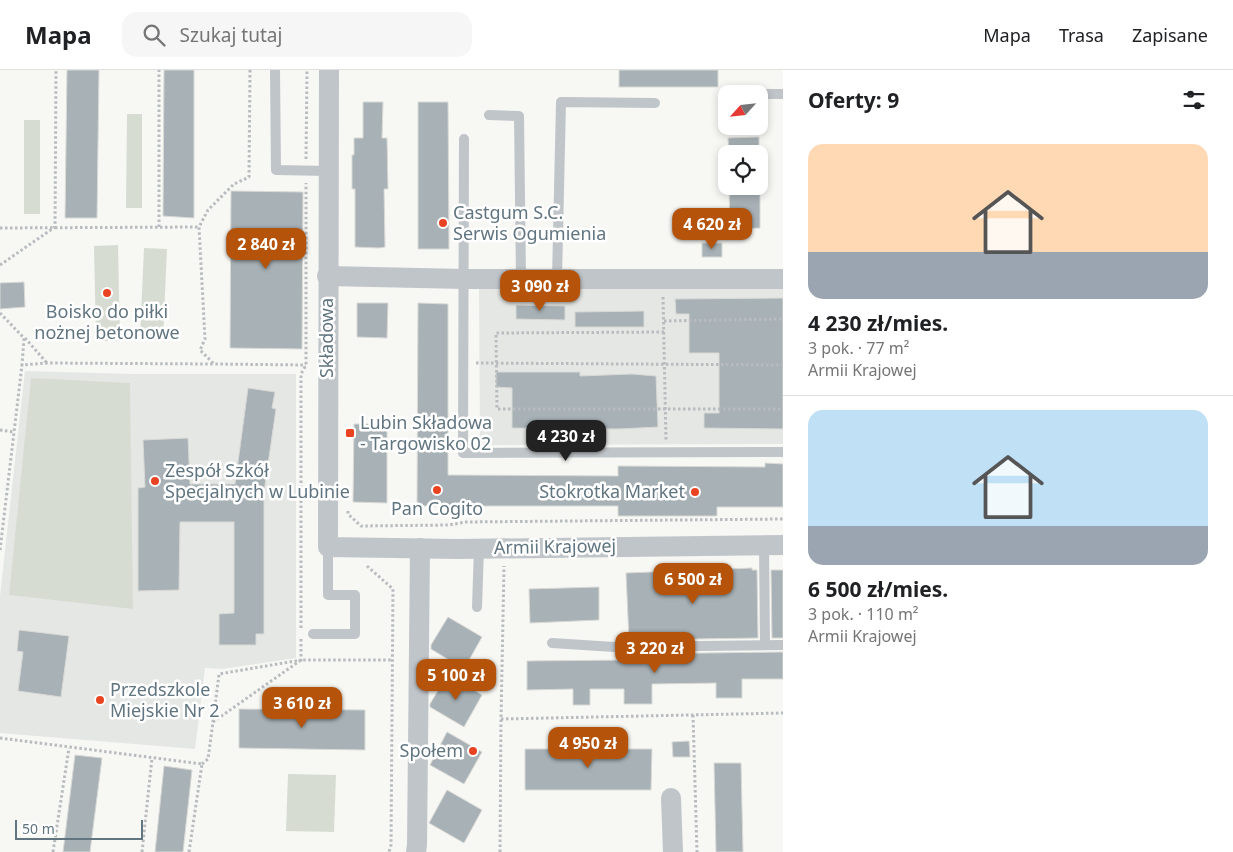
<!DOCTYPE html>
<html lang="pl">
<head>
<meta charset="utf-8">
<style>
	body { margin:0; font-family:"Noto Sans",sans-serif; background:#f6f6f6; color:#202124; height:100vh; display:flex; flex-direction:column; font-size:19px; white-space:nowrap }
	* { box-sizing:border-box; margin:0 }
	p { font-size:16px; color:#757577 }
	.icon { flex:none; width:28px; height:28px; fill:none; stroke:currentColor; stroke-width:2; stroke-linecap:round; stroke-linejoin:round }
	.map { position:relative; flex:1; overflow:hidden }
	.details { display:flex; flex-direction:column; background:#fff; width:450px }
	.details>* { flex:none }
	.needle { width:32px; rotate:243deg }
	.fabs { position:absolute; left:718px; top:15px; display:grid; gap:10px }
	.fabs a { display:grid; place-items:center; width:50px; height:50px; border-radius:10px; background:#fff; box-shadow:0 2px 8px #0003; font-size:25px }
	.scale { position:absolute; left:15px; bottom:12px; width:128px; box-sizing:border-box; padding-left:5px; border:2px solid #617580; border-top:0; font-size:14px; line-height:18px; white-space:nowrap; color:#617580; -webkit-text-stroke:4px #fff; paint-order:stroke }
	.price { position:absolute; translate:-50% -42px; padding:0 11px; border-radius:10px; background:#b45309; color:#fff; font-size:16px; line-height:32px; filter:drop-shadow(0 1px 2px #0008) }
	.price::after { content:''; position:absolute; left:50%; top:30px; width:15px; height:11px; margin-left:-8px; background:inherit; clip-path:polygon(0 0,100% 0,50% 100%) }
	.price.active { background:#222; color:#fff }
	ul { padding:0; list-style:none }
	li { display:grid; align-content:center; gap:10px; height:265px; padding:0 25px }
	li+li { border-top:1px solid #e0e0e0 }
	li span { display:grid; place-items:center; height:155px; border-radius:15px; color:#555 }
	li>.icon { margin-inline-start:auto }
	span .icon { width:90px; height:90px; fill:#fffc; stroke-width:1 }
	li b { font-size:21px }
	h2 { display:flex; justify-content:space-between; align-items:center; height:60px; padding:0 25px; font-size:21px }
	header { display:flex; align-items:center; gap:30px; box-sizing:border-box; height:70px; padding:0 25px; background:#fff; border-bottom:1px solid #e0e0e0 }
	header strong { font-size:24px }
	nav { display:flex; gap:28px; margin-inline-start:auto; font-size:18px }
	.search { width:350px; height:45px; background:#f6f6f6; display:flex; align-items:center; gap:12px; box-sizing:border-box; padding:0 18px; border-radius:15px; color:#757577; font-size:19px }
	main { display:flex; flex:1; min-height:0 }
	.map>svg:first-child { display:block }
	.built { fill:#e5e7e5 }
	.green { fill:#d7dcd3 }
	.building { fill:#a7b1b6; stroke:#d9d9d6 }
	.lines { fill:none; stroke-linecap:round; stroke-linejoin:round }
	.path { stroke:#b8bcbf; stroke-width:3; stroke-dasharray:2.5 2.5; stroke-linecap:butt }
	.lane { stroke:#c0c5c9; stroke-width:10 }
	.street { stroke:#c0c5c9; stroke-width:20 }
	.poi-dot { fill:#ea4322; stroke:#fff; stroke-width:2 }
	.labels { text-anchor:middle; stroke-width:5; stroke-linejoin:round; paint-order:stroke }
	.poi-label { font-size:18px; fill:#617580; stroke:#fff; text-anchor:start }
	.street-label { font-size:18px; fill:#617580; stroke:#fff }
</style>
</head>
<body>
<header>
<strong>Mapa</strong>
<div class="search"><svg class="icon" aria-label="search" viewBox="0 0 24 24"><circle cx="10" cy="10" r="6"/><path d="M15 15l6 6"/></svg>Szukaj tutaj</div>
<nav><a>Mapa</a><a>Trasa</a><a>Zapisane</a></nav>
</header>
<main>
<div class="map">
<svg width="783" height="782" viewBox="0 0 783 782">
	<rect width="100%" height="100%" fill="#f7f7f4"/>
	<g class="built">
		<polygon points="783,217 783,374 480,375 479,219"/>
		<polygon points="25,301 131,304 296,304 296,588 222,599 205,598 195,679 0,663 0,526"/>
	</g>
	<g class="green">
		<polygon points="127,44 142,44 142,138 126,138"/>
		<rect x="24" y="50" width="16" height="94"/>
		<polygon points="118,175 120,271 96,271 94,176"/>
		<polygon points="144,178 167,179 163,270 140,269"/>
		<polygon points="31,308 130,313 133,539 9,525"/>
		<polygon points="288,704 336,705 334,762 286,761"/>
	</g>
	<g class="building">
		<polygon points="67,0 99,0 97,148 65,148"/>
		<polygon points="164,0 194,0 194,148 163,146"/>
		<rect x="619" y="0" width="99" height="17"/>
		<polygon points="363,32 383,32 382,68 387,68 388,119 384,119 385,177 379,178 355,177 355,119 352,119 352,85 354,85 354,68 363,68"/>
		<polygon points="418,32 448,32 449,179 418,179"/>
		<polygon points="759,67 759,84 729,84 728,68"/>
		<polygon points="729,116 760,116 760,158 730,159"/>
		<polygon points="231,121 303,122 302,279 230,278"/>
		<rect x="702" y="173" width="20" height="14"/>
		<polygon points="24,212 25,237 0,239 0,213"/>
		<polygon points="783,228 783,359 704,358 704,343 719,343 719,283 689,283 689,244 676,244 675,229"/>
		<polygon points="357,233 388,233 387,268 357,267"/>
		<polygon points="418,233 448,234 448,405 618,406 618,396 765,397 765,393 783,394 783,437 717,437 717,446 618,446 618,436 417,436"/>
		<polygon points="516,235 565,236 565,250 516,249"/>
		<polygon points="644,241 644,257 575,257 575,242"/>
		<polygon points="496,302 580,302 580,306 632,304 656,306 658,357 619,359 512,358 512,318 496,317"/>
		<polygon points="248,318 275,322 272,338 276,339 264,422 264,564 256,564 256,575 219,575 219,544 234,543 234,452 180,452 179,520 138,521 138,418 145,417 143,370 188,368 190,414 235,414"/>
		<polygon points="354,354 387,354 387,433 353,432"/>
		<polygon points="752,498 752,500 757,500 758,568 629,570 626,503"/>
		<polygon points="771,500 783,500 783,568 772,568"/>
		<polygon points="599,517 599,550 530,553 529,519"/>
		<polygon points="448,547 482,567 464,599 431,579 431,575"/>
		<polygon points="19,560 69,566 61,627 18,621 23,582 17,581"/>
		<polygon points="783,582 783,609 742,609 742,628 716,628 716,613 652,614 652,634 624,634 624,619 590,619 590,635 573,635 573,619 527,620 527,591 630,590 630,584"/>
		<polygon points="448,604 482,625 464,657 430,637 430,634"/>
		<polygon points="239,639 365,640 365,680 239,678"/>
		<polygon points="447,662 482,682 464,714 430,695"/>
		<polygon points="689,671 690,687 673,687 672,672"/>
		<polygon points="525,679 652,679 651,720 525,720"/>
		<polygon points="75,685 102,688 90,782 63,782"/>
		<polygon points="714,693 741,693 743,782 716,782"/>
		<polygon points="164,696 192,700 183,782 155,782"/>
		<polygon points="447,720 482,740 464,773 429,753"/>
	</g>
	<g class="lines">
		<g class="path">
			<polyline points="250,0 249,107 234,114 208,140 199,157 205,269 200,280 214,294 306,295"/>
			<polyline points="306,89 307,0"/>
			<polyline points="159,157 159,0"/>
			<polyline points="0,158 199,157"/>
			<polyline points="0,195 55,157 56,0"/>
			<polyline points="663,227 666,371"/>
			<polyline points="0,243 24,268 22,295 47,293 213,294"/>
			<polyline points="664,251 783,249"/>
			<polyline points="664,262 496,263 497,339 783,339"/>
			<polyline points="25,268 47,293"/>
			<polyline points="476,293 783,295"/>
			<polyline points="0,360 14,362"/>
			<polyline points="348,441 348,444 361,456 449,455 466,452 783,449"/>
			<polyline points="0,480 22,295"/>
			<polyline points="367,496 393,519 391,775 389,782"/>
			<polyline points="301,558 301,304 306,295 306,113"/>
			<polyline points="693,645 697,782"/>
			<polyline points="501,649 783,643"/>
			<polyline points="213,652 219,604 301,590 301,569"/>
			<polyline points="0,668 202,694 189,782"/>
			<polyline points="202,694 208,689 213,652 301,590 393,590"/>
			<polyline points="53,782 69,678"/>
			<polyline points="142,782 152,688"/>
			<polyline points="500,782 501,649 504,496"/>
		</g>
		<g class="lane">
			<polyline points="275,0 276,100 329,101"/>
			<polyline points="759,24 783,24"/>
			<polyline points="489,45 519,46 521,209"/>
			<polyline points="464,69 463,383 783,382"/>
			<polyline points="557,209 561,32 655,33"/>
			<polyline points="764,475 765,575"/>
			<polyline points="477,537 479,478"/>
			<polyline points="313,564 355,564 355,525 328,525 328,477"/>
			<polyline points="552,573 614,577 783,575"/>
		</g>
		<g class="street">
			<polyline points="329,0 328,477 458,479 783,475"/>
			<polyline points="327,206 465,209 783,209"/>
			<polyline points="671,728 673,782"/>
			<polyline points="416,782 417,775 420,478"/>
		</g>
	</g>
	<g class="poi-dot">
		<circle cx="443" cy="153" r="5"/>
		<circle cx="107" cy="223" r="5"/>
		<rect x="345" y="358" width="10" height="10" rx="2.5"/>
		<circle cx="155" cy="411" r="5"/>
		<circle cx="437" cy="420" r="5"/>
		<circle cx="695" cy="422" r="5"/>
		<circle cx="100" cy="630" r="5"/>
		<circle cx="473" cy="681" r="5"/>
	</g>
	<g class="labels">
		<g class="poi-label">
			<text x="453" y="149">Castgum S.C.<tspan x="453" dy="21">Serwis Ogumienia</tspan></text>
			<text x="107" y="248" text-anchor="middle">Boisko do piłki<tspan x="107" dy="21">nożnej betonowe</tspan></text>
			<text x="360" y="359">Lubin Składowa<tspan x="360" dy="21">- Targowisko 02</tspan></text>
			<text x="165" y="407">Zespół Szkół<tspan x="165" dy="21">Specjalnych w Lubinie</tspan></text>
			<text x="685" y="428" text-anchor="end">Stokrotka Market</text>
			<text x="437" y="445" text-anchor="middle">Pan Cogito</text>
			<text x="110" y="626">Przedszkole<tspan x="110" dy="21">Miejskie Nr 2</tspan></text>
			<text x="463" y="687" text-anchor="end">Społem</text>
		</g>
		<g class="street-label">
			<text transform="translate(327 268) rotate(-90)" y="6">Składowa</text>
			<text transform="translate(555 477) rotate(-1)" y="6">Armii Krajowej</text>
		</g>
	</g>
</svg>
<div class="fabs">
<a><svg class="needle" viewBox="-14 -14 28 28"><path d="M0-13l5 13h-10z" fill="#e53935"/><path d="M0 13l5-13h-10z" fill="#757577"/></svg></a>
<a><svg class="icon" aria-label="locate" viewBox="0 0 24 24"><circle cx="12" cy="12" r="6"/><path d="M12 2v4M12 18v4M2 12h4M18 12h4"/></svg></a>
</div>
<div class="scale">50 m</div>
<b class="price" style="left:712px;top:180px">4 620 zł</b>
<b class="price" style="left:266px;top:200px">2 840 zł</b>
<b class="price" style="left:540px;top:242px">3 090 zł</b>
<b class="price active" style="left:566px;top:392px">4 230 zł</b>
<b class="price" style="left:693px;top:535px">6 500 zł</b>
<b class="price" style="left:655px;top:604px">3 220 zł</b>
<b class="price" style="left:456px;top:631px">5 100 zł</b>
<b class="price" style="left:302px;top:659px">3 610 zł</b>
<b class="price" style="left:588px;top:699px">4 950 zł</b>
</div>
<section class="details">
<h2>Oferty: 9<svg class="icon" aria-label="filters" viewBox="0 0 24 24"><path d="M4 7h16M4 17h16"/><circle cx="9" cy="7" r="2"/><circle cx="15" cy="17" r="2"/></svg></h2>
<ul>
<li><span style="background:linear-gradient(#ffd9b3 70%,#9aa5b1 0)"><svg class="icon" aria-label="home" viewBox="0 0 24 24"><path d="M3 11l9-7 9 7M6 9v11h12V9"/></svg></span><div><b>4 230 zł/mies.</b><p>3 pok. · 77 m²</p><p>Armii Krajowej</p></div></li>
<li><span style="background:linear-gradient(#bfe0f5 75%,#9aa5b1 0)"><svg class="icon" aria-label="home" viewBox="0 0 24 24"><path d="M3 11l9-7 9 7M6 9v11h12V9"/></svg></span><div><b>6 500 zł/mies.</b><p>3 pok. · 110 m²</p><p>Armii Krajowej</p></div></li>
</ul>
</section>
</main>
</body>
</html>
